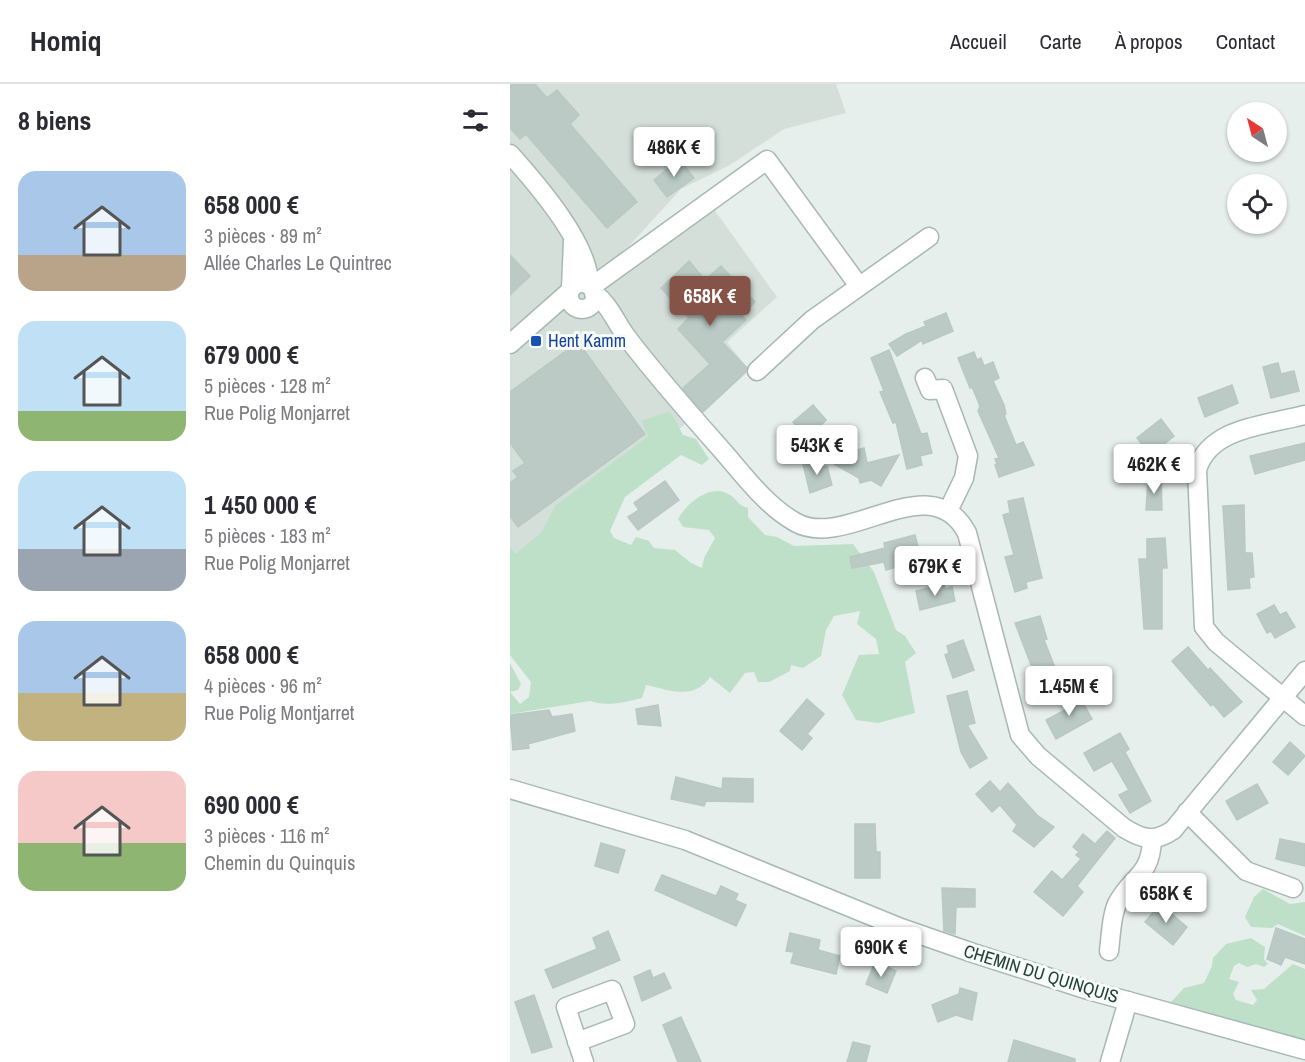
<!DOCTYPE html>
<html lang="fr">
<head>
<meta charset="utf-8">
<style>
	body { margin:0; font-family:"Archivo Narrow",sans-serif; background:#f2f2f3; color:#2b2b33; height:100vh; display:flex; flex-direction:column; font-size:22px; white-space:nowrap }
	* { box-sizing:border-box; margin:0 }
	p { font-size:20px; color:#7c7c81 }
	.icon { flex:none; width:33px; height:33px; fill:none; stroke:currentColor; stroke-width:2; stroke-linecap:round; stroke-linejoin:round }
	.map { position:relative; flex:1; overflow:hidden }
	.panel { display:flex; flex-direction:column; background:#fff; width:510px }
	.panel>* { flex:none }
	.needle { width:39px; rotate:324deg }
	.buttons { position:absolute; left:717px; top:18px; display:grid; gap:12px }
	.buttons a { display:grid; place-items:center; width:60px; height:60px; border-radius:50%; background:#fff; box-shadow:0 2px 4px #0004; font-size:30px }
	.price { position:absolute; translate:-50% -51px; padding:0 14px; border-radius:6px; background:#fff; color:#222; font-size:20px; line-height:39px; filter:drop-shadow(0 2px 3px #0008) }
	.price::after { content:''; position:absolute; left:50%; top:36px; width:18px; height:14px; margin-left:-9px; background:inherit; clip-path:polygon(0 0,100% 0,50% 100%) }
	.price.current { background:#855347; color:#fff }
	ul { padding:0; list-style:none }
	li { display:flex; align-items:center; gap:18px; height:150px; padding:0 18px }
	li span { display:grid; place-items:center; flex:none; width:168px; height:120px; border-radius:18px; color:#555 }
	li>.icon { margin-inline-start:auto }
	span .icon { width:72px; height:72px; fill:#fffc; stroke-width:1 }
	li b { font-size:26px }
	h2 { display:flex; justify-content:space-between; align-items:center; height:72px; padding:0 18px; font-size:26px }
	header { display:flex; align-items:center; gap:36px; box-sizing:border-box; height:84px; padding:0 30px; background:#fff; border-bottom:2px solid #e1e1e2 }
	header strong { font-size:28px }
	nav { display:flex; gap:33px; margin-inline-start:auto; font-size:21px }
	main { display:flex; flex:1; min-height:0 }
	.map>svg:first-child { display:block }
	.built { fill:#d4dfda }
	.green { fill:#bfe0c8 }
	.building { fill:#bbcac4; stroke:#b8c9c2; stroke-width:1.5 }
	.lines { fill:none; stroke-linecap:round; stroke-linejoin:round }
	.minor-casing { stroke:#a8b8b2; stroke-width:21 }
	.minor { stroke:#fff; stroke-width:18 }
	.transit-dot { fill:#1a4fb4; stroke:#f7fbf9; stroke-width:2 }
	.labels { text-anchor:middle; stroke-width:6; stroke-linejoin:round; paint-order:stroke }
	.transit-label { font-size:18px; fill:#164399; stroke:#f7fbf9; text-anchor:start }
	.street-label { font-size:18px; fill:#24423a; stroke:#f7fbf9 }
</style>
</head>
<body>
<header>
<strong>Homiq</strong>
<nav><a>Accueil</a><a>Carte</a><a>À propos</a><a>Contact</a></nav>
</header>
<main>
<section class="panel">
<h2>8 biens<svg class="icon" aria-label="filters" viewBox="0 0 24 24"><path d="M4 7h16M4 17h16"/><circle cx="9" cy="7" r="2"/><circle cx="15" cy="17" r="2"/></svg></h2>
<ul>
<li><span style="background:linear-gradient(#a9c7e8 70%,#b9a48a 0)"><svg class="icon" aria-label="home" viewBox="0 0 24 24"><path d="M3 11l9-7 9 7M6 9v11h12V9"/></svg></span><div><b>658 000 €</b><p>3 pièces · 89 m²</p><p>Allée Charles Le Quintrec</p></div></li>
<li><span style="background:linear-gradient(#bfe0f5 75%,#8fb573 0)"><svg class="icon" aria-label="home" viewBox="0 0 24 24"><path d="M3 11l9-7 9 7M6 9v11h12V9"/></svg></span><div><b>679 000 €</b><p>5 pièces · 128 m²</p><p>Rue Polig Monjarret</p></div></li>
<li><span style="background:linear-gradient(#bfe0f5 65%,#9aa5b1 0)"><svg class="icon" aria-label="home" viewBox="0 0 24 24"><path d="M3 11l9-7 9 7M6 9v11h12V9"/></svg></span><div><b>1 450 000 €</b><p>5 pièces · 183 m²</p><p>Rue Polig Monjarret</p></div></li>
<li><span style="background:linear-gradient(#a9c7e8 60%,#c2b280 0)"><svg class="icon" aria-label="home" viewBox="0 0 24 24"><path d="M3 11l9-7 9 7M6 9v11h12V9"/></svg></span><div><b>658 000 €</b><p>4 pièces · 96 m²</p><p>Rue Polig Montjarret</p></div></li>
<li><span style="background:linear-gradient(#f6c9c9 60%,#8fb573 0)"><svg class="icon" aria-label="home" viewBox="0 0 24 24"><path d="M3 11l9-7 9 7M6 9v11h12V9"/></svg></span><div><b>690 000 €</b><p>3 pièces · 116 m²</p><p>Chemin du Quinquis</p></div></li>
</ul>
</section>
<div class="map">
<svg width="795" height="978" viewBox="0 0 795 978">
	<rect width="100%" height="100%" fill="#e6efeb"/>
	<polygon class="built" points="0,0 326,0 336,29 274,45 220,81 171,105 109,173 203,124 267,213 217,258 239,286 6,483 0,476"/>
	<g class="green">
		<path d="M160,327L173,351L186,355L199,375L192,381L171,371L115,413L100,447L104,454L121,461L126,453L139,457L144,464L165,466L181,479L192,484L194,474L205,454L199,446L173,443L168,435C176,420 201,398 220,411C228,416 227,421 238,424V433L255,451L267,453L284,462L343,460L364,488L386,546L395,552L406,569L395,578L405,629L368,639L346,636L332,611L349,571L369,570L366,555L347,540L350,527L324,532L316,546L311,572L293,584L281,581L280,587L259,598H248L244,588L235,589L220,609L200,593C183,617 160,606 136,601L132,614C115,618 98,623 80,617L0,630V579L11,600L8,606L0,608L10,620L19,613L21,598L0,571V462L5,470L31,449L45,422L138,352L131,337Z"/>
		<polygon points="753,805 780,820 795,818 795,852 768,840 762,844 741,843 735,833 744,813"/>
		<polygon points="741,854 755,863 754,875 758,880 754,883 746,880 737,883 729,879 724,882 719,895 729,898 723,910 726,916 743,921 747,916 741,906 754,905 783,880 795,885 795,957 661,918 674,904 694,899 702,882 703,874 716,860"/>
	</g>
	<g class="building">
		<polygon points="0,0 25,0 37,14 47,6 69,31 60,40 127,118 97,144 16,50 10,55 0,44"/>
		<polygon points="169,75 184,94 157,113 144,96"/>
		<polygon points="0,171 20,192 0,211"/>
		<polygon points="179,177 195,196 211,182 245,218 231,231 236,236 212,258 236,283 236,288 193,328 173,304 200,280 168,245 179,234 151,204"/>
		<polygon points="436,229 443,247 413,260 412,256 387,272 379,260 396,250 416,242 414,238"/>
		<polygon points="68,258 135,350 8,443 0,432 0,399 8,393 3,387 15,379 0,359 0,308"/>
		<polygon points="379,266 411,350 417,349 422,369 410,372 412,381 397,385 386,338 383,339 370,308 374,307 361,274"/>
		<polygon points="464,268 467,276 471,274 474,282 483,278 489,294 483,297 494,321 496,330 494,331 506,361 513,358 524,381 489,393 485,381 487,380 485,375 489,374 468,327 470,322 462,303 460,304 448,274"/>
		<polygon points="768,279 771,290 784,287 789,307 761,314 753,283"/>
		<polygon points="722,301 728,319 695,333 688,314"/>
		<polygon points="303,321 316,336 297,355 283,338"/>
		<polygon points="651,335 664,352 640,371 627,354"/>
		<polygon points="795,359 795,376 745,390 740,372"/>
		<polygon points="354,364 357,379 389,371 371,402 361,396 350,399 349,394 324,380 341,375 340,368"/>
		<polygon points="310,375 312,383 317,382 322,401 300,409 293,380"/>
		<polygon points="651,395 652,426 636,426 638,396"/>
		<polygon points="155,397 169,416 128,446 118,433 129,426 124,419"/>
		<polygon points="513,414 532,494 516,498 517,504 505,508 495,473 504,471 493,431 500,429 498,417"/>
		<polygon points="734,421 735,469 742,469 744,493 739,494 740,504 718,506 713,422"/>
		<polygon points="405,451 410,470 395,474 396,480 376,486 374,478 342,484 340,473 375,464 374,459"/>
		<polygon points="655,454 657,484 652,484 652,545 634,545 629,475 637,475 637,455"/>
		<polygon points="434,500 435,505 442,503 445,517 410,526 406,507"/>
		<polygon points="764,521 770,531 776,528 785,543 765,554 761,547 757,549 747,530"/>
		<polygon points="530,532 537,555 534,556 548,591 528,599 505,539"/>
		<polygon points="453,556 464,586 443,594 435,571 439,569 437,562"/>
		<polygon points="678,563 698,586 700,584 732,618 714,633 703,620 701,622 662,577"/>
		<polygon points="457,607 465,639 457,641 477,674 460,684 451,668 437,612"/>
		<polygon points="567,608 582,635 546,655 536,636 557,625 552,617"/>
		<polygon points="297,615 314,630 297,650 302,654 292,666 270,647"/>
		<polygon points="148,621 151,642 128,640 126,625"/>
		<polygon points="39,626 42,633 62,630 65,647 18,660 19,664 3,666 0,631"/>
		<polygon points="610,649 619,665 615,668 641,717 620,729 609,711 619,706 602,677 584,687 574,669"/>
		<polygon points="780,658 795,672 778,691 763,678"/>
		<polygon points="166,693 212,705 213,694 243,695 243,718 196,717 194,722 161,715"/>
		<polygon points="480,697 490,708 498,699 527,731 544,743 524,763 503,747 507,741 490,721 482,728 466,710"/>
		<polygon points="747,700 758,719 727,736 716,717"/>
		<polygon points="345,740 365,740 366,768 370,768 370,794 345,794"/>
		<polygon points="597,747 605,754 567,802 573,808 553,832 524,808 542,787 552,796 571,775 566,771 569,768 563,763 573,750 585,760"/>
		<polygon points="770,755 795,760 795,782 766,775"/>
		<polygon points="91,759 115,766 108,789 85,782"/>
		<polygon points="152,791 206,812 211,802 228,810 225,816 236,821 226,842 145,806"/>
		<polygon points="432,804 465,805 465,823 446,823 445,850 434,847"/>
		<polygon points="650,820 677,843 663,861 635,838"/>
		<polygon points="766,844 795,855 795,880 775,873 771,881 757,875"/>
		<polygon points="98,847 110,876 43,904 35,886 87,865 83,854"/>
		<polygon points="280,849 310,856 308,866 330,872 326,890 281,879 284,868 276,867"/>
		<polygon points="365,878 386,887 377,909 356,900"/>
		<polygon points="140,886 143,894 154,889 161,904 132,917 124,893"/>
		<polygon points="450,904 467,909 462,936 446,931 428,938 422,921 449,910"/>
		<polygon points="24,911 42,963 22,969 5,918"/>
		<polygon points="171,933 191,978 168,978 153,941"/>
		<polygon points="504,956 565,975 565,978 498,978"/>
		<polygon points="343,958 360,962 356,978 337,978"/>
	</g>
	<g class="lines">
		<defs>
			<g id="minor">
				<path d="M0,70C27,100 80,161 79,201"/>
				<circle cx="72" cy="212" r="13"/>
				<polyline points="81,203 257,76 349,202"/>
				<polyline points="61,205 63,157"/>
				<path d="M84,209C101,222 106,240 119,256C148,294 179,329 210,364C233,390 255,421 285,438C336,468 420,379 457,449L510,651L528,672L614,744C632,755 644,759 663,746L795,587"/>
				<polyline points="0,260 59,208"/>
				<polyline points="247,287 302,236 419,153"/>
				<polyline points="415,294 420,306 433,305 458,372 454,394 438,427"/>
				<path d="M795,331C757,341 699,343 687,386L694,543L706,558L795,632"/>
				<polyline points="0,705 175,756 391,844 463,869 578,906 795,966"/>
				<polyline points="677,728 736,787 783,804"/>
				<path d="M599,867C601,852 601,833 607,820C621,792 641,793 642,755"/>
				<polyline points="67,958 115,940 102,906 56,923 74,978"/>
				<polyline points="600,978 618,917"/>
			</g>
		</defs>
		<use href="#minor" class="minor-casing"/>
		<use href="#minor" class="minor"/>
	</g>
	<rect class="transit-dot" x="20" y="251" width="12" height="12" rx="3"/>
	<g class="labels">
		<g class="transit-label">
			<text x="38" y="263">Hent Kamm</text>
		</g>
		<g class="street-label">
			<text transform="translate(531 890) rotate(17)" y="6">CHEMIN DU QUINQUIS</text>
		</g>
	</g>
</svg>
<div class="buttons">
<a><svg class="needle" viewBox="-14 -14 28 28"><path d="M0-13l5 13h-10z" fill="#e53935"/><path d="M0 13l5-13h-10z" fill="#7c7c81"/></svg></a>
<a><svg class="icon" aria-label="locate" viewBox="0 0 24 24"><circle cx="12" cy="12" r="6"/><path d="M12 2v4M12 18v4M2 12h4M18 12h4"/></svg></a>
</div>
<b class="price" style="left:164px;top:94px">486K €</b>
<b class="price current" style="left:200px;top:243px">658K €</b>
<b class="price" style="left:307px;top:392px">543K €</b>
<b class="price" style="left:644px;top:411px">462K €</b>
<b class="price" style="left:425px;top:513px">679K €</b>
<b class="price" style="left:559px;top:633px">1.45M €</b>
<b class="price" style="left:656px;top:840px">658K €</b>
<b class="price" style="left:371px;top:894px">690K €</b>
</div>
</main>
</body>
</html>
